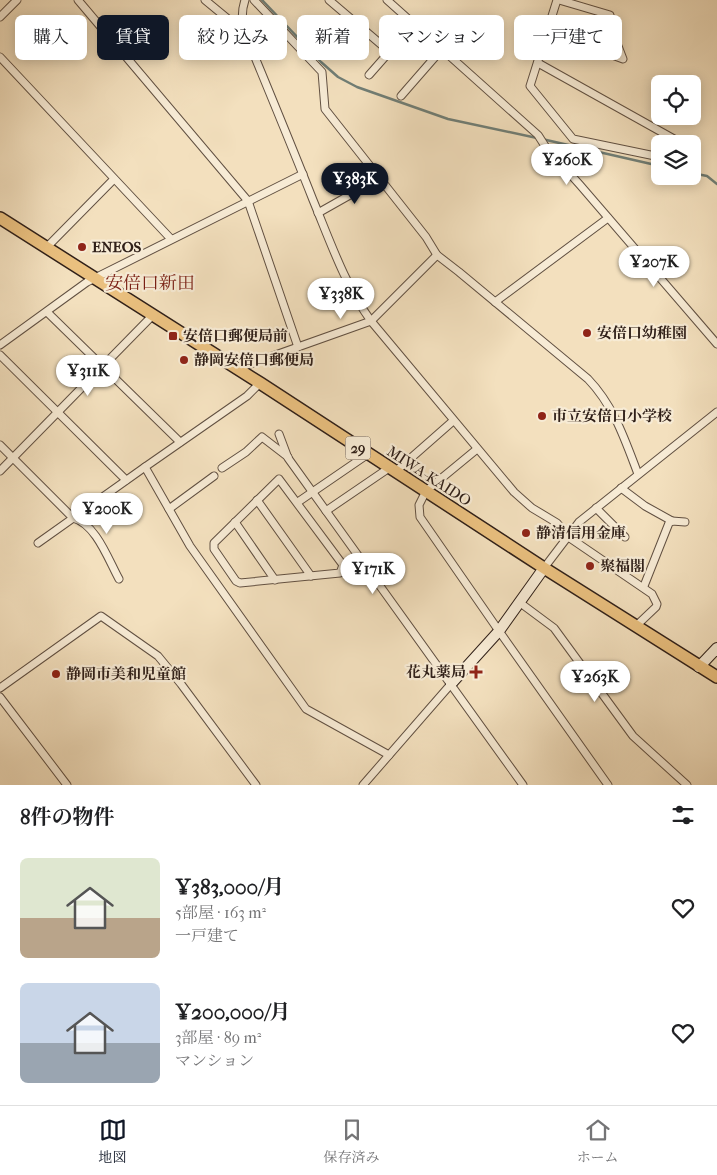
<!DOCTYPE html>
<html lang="ja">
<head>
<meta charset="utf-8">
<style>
	body { margin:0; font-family:"IM FELL French Canon","Noto Serif JP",serif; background:#f2f2f2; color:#202124; height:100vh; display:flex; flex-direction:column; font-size:19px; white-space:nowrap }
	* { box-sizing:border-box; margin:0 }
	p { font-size:16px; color:#757577 }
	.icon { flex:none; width:28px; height:28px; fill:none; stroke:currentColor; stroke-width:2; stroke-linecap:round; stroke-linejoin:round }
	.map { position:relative; height:785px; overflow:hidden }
	.side { display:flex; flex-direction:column; background:#fff; flex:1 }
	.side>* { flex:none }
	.banner { position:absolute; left:15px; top:15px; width:688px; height:45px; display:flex; gap:10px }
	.buttons { position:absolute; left:651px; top:75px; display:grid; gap:10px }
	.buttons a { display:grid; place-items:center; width:50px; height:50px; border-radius:8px; background:#fff; box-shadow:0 2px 12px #0003; font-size:25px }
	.price { position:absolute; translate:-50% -42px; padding:0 11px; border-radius:18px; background:#fff; color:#222; font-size:16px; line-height:32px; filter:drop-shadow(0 1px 2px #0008) }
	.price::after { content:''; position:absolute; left:50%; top:30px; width:15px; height:11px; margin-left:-8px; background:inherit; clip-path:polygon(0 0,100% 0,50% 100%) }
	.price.current { background:#111827; color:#fff }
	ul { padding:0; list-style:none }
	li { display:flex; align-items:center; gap:15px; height:125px; padding:0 20px }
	li span { display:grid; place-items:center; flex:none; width:140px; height:100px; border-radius:8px; color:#555 }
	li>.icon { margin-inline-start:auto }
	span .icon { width:60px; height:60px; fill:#fffc; stroke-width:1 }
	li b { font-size:21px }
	h2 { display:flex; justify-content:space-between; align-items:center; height:60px; padding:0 20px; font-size:21px }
	.pill { padding:0 18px; border-radius:8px; background:#fff; box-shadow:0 2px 12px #0003; font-size:18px; line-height:45px }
	.pill.current { background:#111827; color:#fff }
	.menu { display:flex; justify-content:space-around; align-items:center; height:70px; border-top:1px solid #e0e0e0; background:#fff; font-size:14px; color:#757577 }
	.menu a { display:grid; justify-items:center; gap:2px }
	.menu .current { color:#111827 }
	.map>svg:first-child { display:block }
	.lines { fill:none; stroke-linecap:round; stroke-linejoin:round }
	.stream { stroke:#707e76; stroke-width:2.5 }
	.street-casing { stroke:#615042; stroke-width:9 }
	.secondary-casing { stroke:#302019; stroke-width:12 }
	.primary-casing { stroke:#302019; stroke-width:14 }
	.street { stroke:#f7ebd5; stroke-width:7 }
	.secondary { stroke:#f7ebd5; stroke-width:10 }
	.primary { stroke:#eac07f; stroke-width:11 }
	.poi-dot { fill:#8f2418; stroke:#f7ebd5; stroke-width:2 }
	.labels { text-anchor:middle; stroke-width:4.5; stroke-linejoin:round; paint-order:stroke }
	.shield { fill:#f7ebd5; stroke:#6c5d51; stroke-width:1 }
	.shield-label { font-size:14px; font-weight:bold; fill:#302019 }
	.poi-label { font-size:15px; font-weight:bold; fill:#302019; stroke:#f7ebd5; text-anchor:start }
	.street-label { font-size:15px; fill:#302019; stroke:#f7ebd5 }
	.quarter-label { font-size:18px; fill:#7a1f14; stroke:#f7ebd5 }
</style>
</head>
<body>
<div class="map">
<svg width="717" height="785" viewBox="0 0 717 785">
	<rect width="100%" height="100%" fill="#f3e0be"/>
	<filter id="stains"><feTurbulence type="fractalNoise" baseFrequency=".004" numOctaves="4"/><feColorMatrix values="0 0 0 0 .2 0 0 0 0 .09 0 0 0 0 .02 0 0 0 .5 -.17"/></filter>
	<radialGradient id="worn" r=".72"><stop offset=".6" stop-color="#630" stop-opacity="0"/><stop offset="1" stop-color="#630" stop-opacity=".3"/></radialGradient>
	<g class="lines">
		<g class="stream">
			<polyline points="262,0 321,62 338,77 357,87 448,119 537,138"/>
			<polyline points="542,139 660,166"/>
			<polyline points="692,173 707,176 717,184"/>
		</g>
		<defs>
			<g id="street">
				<polyline points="78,0 248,201 298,347"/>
				<polyline points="205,0 245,33"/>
				<path d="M245,0C241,12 242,21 245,33C268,89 291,144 313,200C330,241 345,285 371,321L514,492L532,508L557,523L567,536L652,594L657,604L656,607L636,626"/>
				<path d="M254,0L322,72L325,109L426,237L437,255L459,272L588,379C614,406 625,440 638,474"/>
				<polyline points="329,0 390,52"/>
				<polyline points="387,0 538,135 545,146 580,185 717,344"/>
				<polyline points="557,0 530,86 573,139 660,157"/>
				<polyline points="0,17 17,0"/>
				<polyline points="547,31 623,59 613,33 610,15 559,0"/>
				<polyline points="0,57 171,239"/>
				<polyline points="538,63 683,144"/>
				<polyline points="369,75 414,24"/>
				<polyline points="401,96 442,49"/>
				<polyline points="318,213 380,178"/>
				<polyline points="47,247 114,179"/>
				<polyline points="495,302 608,218"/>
				<polyline points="47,312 180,442"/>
				<polyline points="0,345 87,282 303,174"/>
				<polyline points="0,355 126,480"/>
				<polyline points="236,369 371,321 437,255"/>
				<polyline points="260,383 247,396 145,467 190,546 306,709 389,755"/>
				<polyline points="279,434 288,458 523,785"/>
				<path d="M0,445L73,518C96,524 108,559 119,579"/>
				<polyline points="477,449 426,491 419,505 420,517 499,631 608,785"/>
				<polyline points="222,468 246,452 262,437 288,457"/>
				<polyline points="0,471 153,315"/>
				<polyline points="395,472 453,421"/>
				<polygon points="279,479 343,565 340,573 240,583 236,581 214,549 214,543"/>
				<polyline points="621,488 645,506 672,521"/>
				<polyline points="257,500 311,576"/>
				<polyline points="298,502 368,454"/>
				<polyline points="596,508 625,537"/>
				<polyline points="169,509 214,476"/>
				<polyline points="326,511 389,468"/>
				<polyline points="235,522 275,580"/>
				<polyline points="38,543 145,467"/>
				<polyline points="544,568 579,522 717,412"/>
				<polyline points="644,586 669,523 672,521 685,522"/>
				<polyline points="519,602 554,628 633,736 687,785"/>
				<polyline points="0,688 101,616 158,656 181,684 256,785"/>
				<polyline points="0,697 67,785"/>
				<polyline points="363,785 451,684"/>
			</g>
			<g id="secondary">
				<polyline points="699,667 717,648"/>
				<polyline points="451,684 499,631 544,568"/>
			</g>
			<polyline id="primary" points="0,218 260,383 544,568 717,677"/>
		</defs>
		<use href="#street" class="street-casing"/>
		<use href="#secondary" class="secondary-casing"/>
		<use href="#primary" class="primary-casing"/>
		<use href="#street" class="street"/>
		<use href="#secondary" class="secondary"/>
		<use href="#primary" class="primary"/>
	</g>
	<g class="poi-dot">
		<circle cx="82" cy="247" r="5"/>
		<circle cx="587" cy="333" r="5"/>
		<rect x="168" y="331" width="10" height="10" rx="2.5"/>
		<circle cx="184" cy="360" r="5"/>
		<circle cx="542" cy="416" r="5"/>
		<circle cx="526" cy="533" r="5"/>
		<circle cx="590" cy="566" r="5"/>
		<path d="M473.5 664.5h5v5h5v5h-5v5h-5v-5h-5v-5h5z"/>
		<circle cx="56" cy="674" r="5"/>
	</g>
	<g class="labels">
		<rect class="shield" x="345.5" y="436.5" width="25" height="23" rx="4"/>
		<g class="shield-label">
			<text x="358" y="453">29</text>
		</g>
		<g class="poi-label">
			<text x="92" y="252">ENEOS</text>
			<text x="597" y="338">安倍口幼稚園</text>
			<text x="183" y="341">安倍口郵便局前</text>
			<text x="194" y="365">静岡安倍口郵便局</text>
			<text x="552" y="421">市立安倍口小学校</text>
			<text x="536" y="538">静清信用金庫</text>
			<text x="600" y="571">聚福閣</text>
			<text x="466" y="677" text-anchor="end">花丸薬局</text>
			<text x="66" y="679">静岡市美和児童館</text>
		</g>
		<g class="street-label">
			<text transform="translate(429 476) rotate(33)" y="5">MIWA-KAIDO</text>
		</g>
		<g class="quarter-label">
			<text x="150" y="289">安倍口新田</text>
		</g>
	</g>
	<rect width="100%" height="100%" filter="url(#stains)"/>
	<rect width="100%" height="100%" fill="url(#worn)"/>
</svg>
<div class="buttons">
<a><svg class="icon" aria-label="locate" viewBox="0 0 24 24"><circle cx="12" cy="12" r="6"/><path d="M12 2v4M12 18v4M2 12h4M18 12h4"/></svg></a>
<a><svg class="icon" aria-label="layers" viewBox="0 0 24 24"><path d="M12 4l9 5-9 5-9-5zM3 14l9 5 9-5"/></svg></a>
</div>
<b class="price" style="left:567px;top:186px">¥260K</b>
<b class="price current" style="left:355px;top:205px">¥383K</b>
<b class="price" style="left:654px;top:288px">¥207K</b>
<b class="price" style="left:341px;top:320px">¥338K</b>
<b class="price" style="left:88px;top:397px">¥311K</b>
<b class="price" style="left:107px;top:535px">¥200K</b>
<b class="price" style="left:373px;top:595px">¥171K</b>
<b class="price" style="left:595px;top:703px">¥263K</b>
<div class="banner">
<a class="pill">購入</a>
<a class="pill current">賃貸</a>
<a class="pill">絞り込み</a>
<a class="pill">新着</a>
<a class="pill">マンション</a>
<a class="pill">一戸建て</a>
</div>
</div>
<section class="side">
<h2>8件の物件<svg class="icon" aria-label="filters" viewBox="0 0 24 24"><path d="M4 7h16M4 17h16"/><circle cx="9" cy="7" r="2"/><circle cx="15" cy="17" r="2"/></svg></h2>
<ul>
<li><span style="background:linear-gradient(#dfe7d0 60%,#b9a48a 0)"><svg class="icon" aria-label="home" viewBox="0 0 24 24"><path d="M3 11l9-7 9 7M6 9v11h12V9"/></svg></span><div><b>¥383,000/月</b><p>5部屋 · 163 m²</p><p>一戸建て</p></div><svg class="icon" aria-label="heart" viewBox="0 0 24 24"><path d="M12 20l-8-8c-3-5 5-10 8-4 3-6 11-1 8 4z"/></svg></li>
<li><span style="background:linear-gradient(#c9d6e8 60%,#9aa5b1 0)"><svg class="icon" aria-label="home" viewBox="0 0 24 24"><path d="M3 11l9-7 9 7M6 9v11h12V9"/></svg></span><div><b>¥200,000/月</b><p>3部屋 · 89 m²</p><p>マンション</p></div><svg class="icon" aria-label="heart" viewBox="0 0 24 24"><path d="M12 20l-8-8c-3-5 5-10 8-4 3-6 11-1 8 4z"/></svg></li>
</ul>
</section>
<nav class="menu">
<a class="current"><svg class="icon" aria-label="map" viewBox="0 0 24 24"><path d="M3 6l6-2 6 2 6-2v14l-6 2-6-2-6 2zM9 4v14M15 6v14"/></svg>地図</a>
<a><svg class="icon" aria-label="saved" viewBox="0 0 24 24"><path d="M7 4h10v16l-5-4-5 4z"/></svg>保存済み</a>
<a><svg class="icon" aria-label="home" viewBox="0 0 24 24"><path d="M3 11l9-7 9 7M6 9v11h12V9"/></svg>ホーム</a>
</nav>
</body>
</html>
